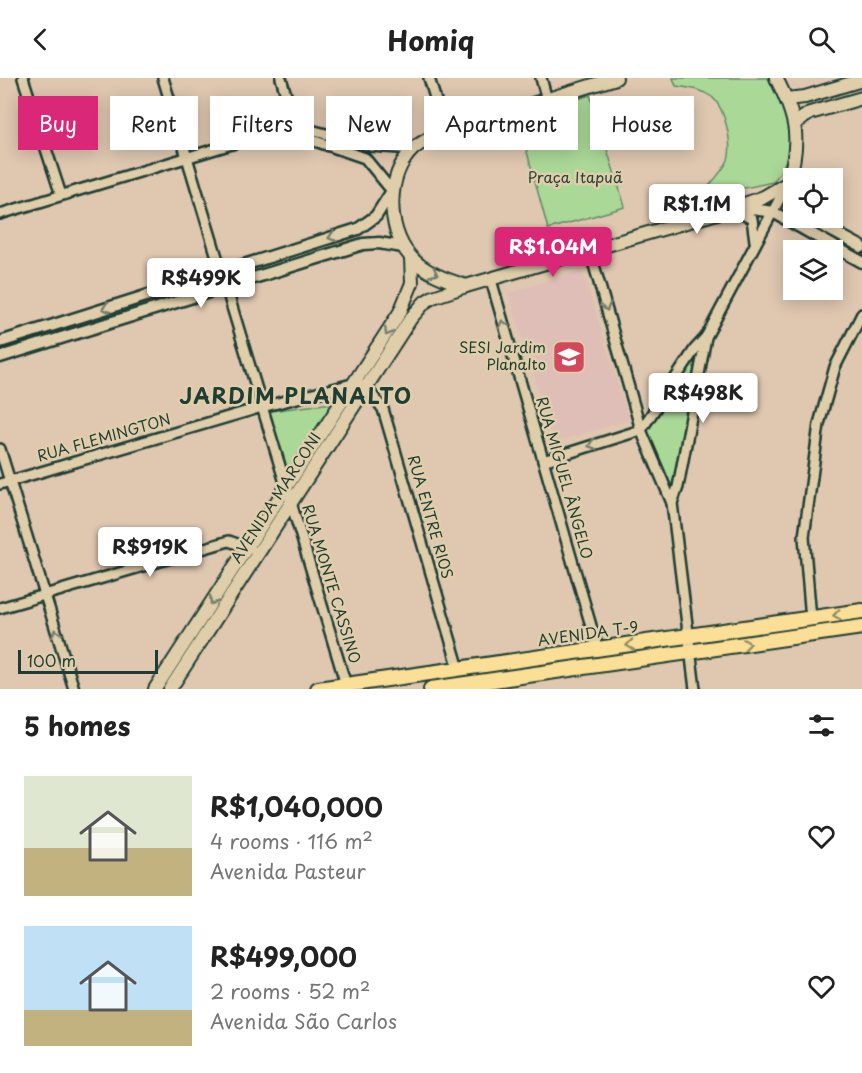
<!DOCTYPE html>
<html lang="en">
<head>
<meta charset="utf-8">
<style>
	body { margin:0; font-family:"Playpen Sans",sans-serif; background:#f2f2f2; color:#222; height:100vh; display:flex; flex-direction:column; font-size:22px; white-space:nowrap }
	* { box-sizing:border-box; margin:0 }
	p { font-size:20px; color:#767676 }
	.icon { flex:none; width:33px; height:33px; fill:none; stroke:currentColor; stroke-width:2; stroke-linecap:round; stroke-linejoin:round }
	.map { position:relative; height:611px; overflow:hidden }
	.drawer { display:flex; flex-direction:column; background:#fff; flex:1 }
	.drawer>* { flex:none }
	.top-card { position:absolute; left:18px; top:18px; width:826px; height:54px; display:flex; gap:12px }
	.controls { position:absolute; left:783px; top:90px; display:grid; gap:12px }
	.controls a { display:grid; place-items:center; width:60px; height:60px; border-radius:0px; background:#fff; box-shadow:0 3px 15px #0003; font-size:30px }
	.scale { position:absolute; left:18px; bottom:15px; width:140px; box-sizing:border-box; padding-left:6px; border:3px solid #1f3d34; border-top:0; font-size:16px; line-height:21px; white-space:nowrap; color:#1f3d34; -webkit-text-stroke:4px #e0ceab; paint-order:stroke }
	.price { position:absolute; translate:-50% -51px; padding:0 14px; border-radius:6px; background:#fff; color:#222; font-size:20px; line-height:39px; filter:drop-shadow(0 2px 3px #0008) }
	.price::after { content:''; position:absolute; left:50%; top:36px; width:18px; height:14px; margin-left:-9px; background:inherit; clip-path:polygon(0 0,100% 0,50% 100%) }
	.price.on { background:#db2777; color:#fff }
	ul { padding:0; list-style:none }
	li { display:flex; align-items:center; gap:18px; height:150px; padding:0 24px }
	li span { display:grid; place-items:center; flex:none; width:168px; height:120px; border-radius:0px; color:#555 }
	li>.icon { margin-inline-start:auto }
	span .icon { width:72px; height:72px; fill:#fffc; stroke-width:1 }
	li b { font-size:26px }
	h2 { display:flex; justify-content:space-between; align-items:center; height:72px; padding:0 24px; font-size:26px }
	.pill { padding:0 21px; border-radius:0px; background:#fff; box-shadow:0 3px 15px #0003; font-size:21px; line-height:54px }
	.pill.on { background:#db2777; color:#fff }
	header { display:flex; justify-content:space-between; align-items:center; height:78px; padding:0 24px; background:#fff; font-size:27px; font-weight:700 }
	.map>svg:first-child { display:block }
	.built { fill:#debeb6 }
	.green { fill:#aad897; stroke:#648a66; stroke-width:1.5 }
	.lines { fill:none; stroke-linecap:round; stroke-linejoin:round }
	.minor-casing { stroke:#1f3d34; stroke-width:14 }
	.tertiary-casing { stroke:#1f3d34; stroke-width:15 }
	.secondary-casing { stroke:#1f3d34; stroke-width:16 }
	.primary-casing { stroke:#1f3d34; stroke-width:18 }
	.minor { stroke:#e0ceab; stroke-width:9 }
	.tertiary { stroke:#e0ceab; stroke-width:10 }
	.secondary { stroke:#e0ceab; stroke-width:12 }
	.primary { stroke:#fbdf96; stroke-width:14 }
	.oneway { stroke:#767e6a }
	.oneway2 { stroke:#8d8e65 }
	.labels { text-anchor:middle; stroke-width:5; stroke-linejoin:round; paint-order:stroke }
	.park-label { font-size:15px; fill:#264539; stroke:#e0ceab }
	.poi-label { font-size:15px; fill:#1f3d34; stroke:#e0ceab; text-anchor:end }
	.street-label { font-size:15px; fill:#1f3d34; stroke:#e0ceab }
	.district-label { font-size:21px; font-weight:bold; letter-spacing:1.5px; fill:#1f3d34; stroke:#e0ceab }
</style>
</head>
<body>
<header><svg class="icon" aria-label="back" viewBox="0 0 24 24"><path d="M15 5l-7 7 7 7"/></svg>Homiq<svg class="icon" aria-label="search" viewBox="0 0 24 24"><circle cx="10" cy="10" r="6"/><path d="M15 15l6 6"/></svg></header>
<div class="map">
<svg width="862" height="611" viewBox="0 0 862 611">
	<rect width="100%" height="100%" fill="#dfc7b0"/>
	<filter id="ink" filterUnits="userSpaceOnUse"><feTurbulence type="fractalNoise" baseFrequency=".0167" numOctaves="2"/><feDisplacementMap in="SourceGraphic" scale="12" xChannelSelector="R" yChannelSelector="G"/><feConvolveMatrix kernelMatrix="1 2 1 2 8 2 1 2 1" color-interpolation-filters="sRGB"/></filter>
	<g filter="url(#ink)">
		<polygon class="built" points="582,192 629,342 554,364 509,215"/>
		<g class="green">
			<path d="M673,0H772C788,38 802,68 773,104L711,117L708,109C715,101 724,91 728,82C733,66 725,30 712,19C701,11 688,10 676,8Z"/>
			<polygon points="590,17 625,129 548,151 518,41"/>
			<polygon points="702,268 673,414 647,353"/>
			<polygon points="333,325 286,397 270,333"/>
		</g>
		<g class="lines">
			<defs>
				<g id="minor">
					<polyline points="23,0 61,117"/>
					<polyline points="163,0 346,607"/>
					<polyline points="281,0 295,47"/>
					<polyline points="429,0 445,53"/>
					<polyline points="541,0 547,22"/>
					<polyline points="295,47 312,62 365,80 392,113"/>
					<polyline points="300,49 370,68 413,71"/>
					<polyline points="732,131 752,141 755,163"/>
					<polyline points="0,136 295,47"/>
					<polyline points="590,173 641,352 672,425"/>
					<polyline points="491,202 598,572"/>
					<polyline points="0,371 74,611"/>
					<polyline points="543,383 641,352 695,271 706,259"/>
					<polyline points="0,406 262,329 356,305 366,309 383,331 459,591"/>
					<polyline points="0,530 229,463 251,471"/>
					<polyline points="811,541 804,459 819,346 835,289 862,236"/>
					<polyline points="695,611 672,425 678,409 706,259 788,105"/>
				</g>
				<g id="tertiary">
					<polyline points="788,105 788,120 794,130"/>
					<polyline points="739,129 773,134 862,184"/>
					<polyline points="808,140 862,169"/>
					<polyline points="0,264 358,151 376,138 392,113"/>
					<polyline points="0,279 363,166 379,165 403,169"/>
				</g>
				<g id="secondary">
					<polyline points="786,21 805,19 862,2"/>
					<polyline points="795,45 810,35 862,20"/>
					<path d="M466,208C447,202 423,194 410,178C386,150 386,97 413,71C422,63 434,58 445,53L616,0"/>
					<polyline points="155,611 400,234 412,205 411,180"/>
					<path d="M170,611L411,240L425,224L433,219L466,208L731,131L764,119L788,105C801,62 797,40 776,0"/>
				</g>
				<g id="primary">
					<polyline points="318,611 862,533"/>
					<polyline points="431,611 862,549"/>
				</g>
			</defs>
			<use href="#minor" class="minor-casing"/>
			<use href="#tertiary" class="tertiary-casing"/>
			<use href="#secondary" class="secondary-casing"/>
			<use href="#primary" class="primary-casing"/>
			<use href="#minor" class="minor"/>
			<use href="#tertiary" class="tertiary"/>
			<use href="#secondary" class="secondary"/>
			<use href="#primary" class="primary"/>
		</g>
		<defs><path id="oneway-chevron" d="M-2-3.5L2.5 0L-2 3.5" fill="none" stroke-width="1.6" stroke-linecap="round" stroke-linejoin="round" transform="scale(1.5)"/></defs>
		<g class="oneway">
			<use href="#oneway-chevron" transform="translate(332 159) rotate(163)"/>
			<use href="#oneway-chevron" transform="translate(434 195) rotate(27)"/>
			<use href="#oneway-chevron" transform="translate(606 229) rotate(74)"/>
			<use href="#oneway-chevron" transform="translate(106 230) rotate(162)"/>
			<use href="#oneway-chevron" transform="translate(503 246) rotate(-106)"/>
			<use href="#oneway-chevron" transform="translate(388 254) rotate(122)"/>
			<use href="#oneway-chevron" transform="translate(592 367) rotate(163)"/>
			<use href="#oneway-chevron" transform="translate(213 523) rotate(123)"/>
			<use href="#oneway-chevron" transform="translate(56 555) rotate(-108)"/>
		</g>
		<g class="oneway2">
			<use href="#oneway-chevron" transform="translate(837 537) rotate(172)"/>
			<use href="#oneway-chevron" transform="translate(747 566) rotate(-8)"/>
			<use href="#oneway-chevron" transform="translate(630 567) rotate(172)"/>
		</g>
	</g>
	<defs>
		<symbol id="school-square" viewBox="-11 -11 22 22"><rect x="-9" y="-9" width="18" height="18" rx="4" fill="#d1495b" stroke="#e0ceab"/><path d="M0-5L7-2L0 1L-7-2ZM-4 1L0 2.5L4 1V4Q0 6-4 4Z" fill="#fff"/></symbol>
	</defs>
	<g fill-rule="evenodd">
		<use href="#school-square" x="550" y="260" width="38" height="38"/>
	</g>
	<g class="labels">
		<g class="park-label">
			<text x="575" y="105">Praça Itapuã</text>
		</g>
		<g class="poi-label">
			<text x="546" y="275">SESI Jardim<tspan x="546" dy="17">Planalto</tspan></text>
		</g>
		<g class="street-label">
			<text transform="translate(104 360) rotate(-16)" y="5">RUA FLEMINGTON</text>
			<text transform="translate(564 400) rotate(74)" y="5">RUA MIGUEL ÂNGELO</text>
			<text transform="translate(276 420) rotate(-57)" y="5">AVENIDA MARCONI</text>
			<text transform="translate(430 439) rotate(74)" y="5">RUA ENTRE RIOS</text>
			<text transform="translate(331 506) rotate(73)" y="5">RUA MONTE CASSINO</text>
			<text transform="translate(588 556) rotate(-8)" y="5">AVENIDA T-9</text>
		</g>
		<g class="district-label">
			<text x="296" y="326">JARDIM PLANALTO</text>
		</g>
	</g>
</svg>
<div class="controls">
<a><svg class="icon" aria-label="locate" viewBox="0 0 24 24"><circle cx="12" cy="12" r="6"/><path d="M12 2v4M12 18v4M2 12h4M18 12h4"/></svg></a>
<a><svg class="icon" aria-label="layers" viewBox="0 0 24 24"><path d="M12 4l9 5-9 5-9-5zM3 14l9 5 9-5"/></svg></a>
</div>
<div class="scale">100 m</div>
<b class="price" style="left:697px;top:157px">R$1.1M</b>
<b class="price on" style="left:553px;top:200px">R$1.04M</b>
<b class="price" style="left:201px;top:231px">R$499K</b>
<b class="price" style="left:703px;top:346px">R$498K</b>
<b class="price" style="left:150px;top:500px">R$919K</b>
<div class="top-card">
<a class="pill on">Buy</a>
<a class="pill">Rent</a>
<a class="pill">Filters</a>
<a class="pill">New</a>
<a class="pill">Apartment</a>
<a class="pill">House</a>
</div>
</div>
<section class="drawer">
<h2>5 homes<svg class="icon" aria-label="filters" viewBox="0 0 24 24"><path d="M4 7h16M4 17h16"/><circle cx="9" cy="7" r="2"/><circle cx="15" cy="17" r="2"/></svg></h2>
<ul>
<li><span style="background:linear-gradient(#dfe7d0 60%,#c2b280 0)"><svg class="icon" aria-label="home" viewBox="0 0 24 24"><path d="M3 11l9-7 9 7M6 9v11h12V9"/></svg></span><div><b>R$1,040,000</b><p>4 rooms · 116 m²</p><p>Avenida Pasteur</p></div><svg class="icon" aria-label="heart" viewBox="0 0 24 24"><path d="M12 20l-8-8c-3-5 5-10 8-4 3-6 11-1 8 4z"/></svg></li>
<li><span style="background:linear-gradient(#bfe0f5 70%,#c2b280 0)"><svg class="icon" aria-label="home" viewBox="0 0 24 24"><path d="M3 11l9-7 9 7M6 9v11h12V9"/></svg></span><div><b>R$499,000</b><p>2 rooms · 52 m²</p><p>Avenida São Carlos</p></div><svg class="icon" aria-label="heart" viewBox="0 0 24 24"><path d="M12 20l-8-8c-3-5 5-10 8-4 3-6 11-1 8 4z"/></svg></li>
</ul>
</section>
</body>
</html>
